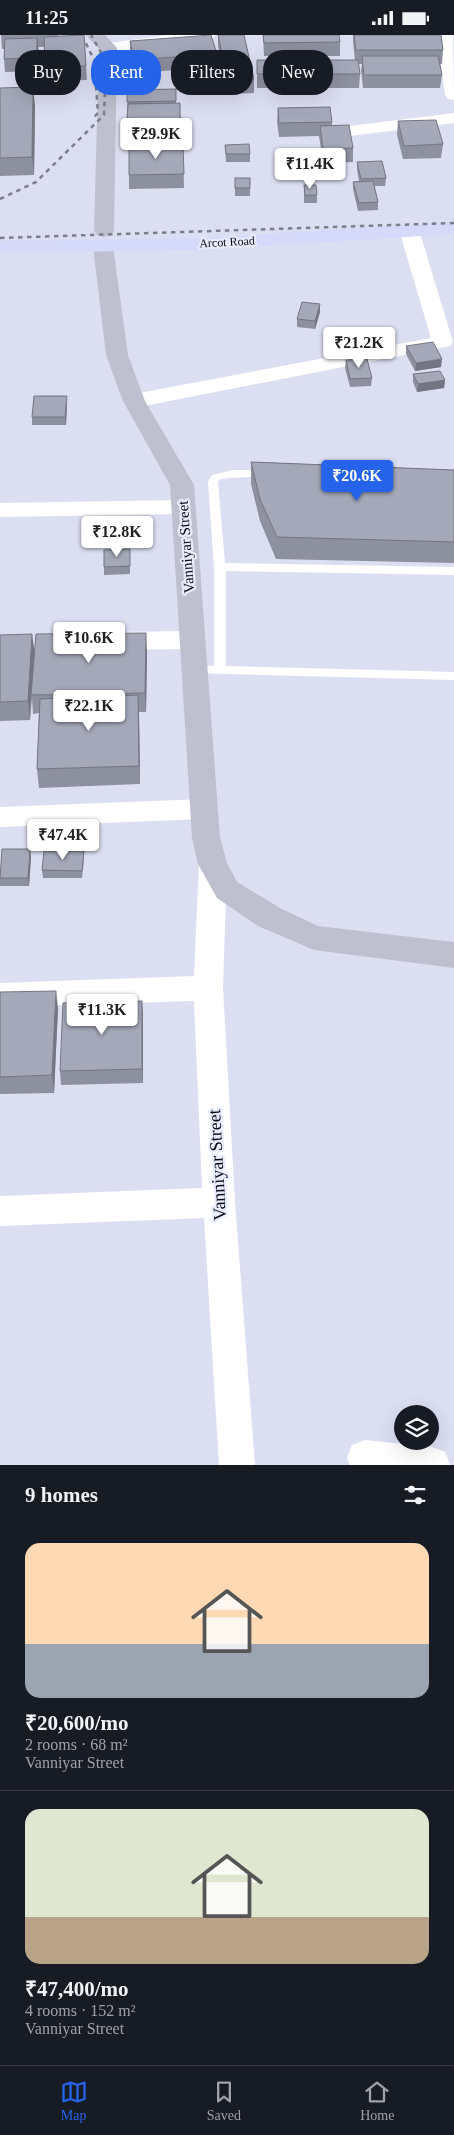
<!DOCTYPE html>
<html lang="en">
<head>
<meta charset="utf-8">
<style>
	body { margin:0; font-family:"Times New Roman",serif; background:#242831; color:#f1f3f6; height:100vh; display:flex; flex-direction:column; font-size:19px; white-space:nowrap }
	* { box-sizing:border-box; margin:0 }
	p { font-size:16px; color:#9ea1a6 }
	.icon { flex:none; width:28px; height:28px; fill:none; stroke:currentColor; stroke-width:2; stroke-linecap:round; stroke-linejoin:round }
	.map { position:relative; height:1430px; overflow:hidden }
	.drawer { display:flex; flex-direction:column; background:#171b24; flex:1 }
	.drawer>* { flex:none }
	.top-card { position:absolute; left:15px; top:15px; width:425px; height:45px; display:flex; gap:10px }
	.controls { position:absolute; left:394px; top:1370px; display:grid; gap:10px }
	.controls a { display:grid; place-items:center; width:45px; height:45px; border-radius:50%; background:#171b24; box-shadow:0 5px 20px #0002; font-size:25px }
	.price { position:absolute; translate:-50% -42px; padding:0 11px; border-radius:5px; background:#fff; color:#222; font-size:16px; line-height:32px; filter:drop-shadow(0 1px 2px #0008) }
	.price::after { content:''; position:absolute; left:50%; top:30px; width:15px; height:11px; margin-left:-8px; background:inherit; clip-path:polygon(0 0,100% 0,50% 100%) }
	.price.on { background:#2563eb; color:#fff }
	ul { padding:0; list-style:none }
	li { display:grid; align-content:center; gap:10px; height:265px; padding:0 25px }
	li+li { border-top:1px solid #363941 }
	li span { display:grid; place-items:center; height:155px; border-radius:15px; color:#555 }
	li>.icon { margin-inline-start:auto }
	span .icon { width:90px; height:90px; fill:#fffc; stroke-width:1 }
	li b { font-size:21px }
	h2 { display:flex; justify-content:space-between; align-items:center; height:60px; padding:0 25px; font-size:21px }
	.tag { padding:0 18px; border-radius:20px; background:#171b24; box-shadow:0 5px 20px #0002; font-size:18px; line-height:45px }
	.tag.on { background:#2563eb; color:#fff }
	.status { display:flex; justify-content:space-between; align-items:center; height:35px; padding:0 25px; background:#171b24; direction:ltr }
	.status svg { height:14px; fill:currentColor }
	.menu { display:flex; justify-content:space-around; align-items:center; height:70px; border-top:1px solid #363941; background:#171b24; font-size:14px; color:#9ea1a6 }
	.menu a { display:grid; justify-items:center; gap:2px }
	.menu .on { color:#2563eb }
	.map>svg:first-child { display:block }
	.lines { fill:none; stroke-linecap:round; stroke-linejoin:round }
	.lane { fill:#fff; fill-rule:evenodd }
	.street { fill:#fff; fill-rule:evenodd }
	.secondary { fill:#bfc0cf; fill-rule:evenodd }
	.primary { fill:#d5dafa; fill-rule:evenodd }
	.rail { stroke:#7b7e8b; stroke-width:2.5; stroke-dasharray:4.5 4.5; stroke-linecap:butt }
	.wall { fill:#8d909f }
	.shaded-wall { fill:#737682 }
	.building { fill:#a4a8b9; stroke:#737682 }
	.labels { text-anchor:middle; stroke-width:4.5; stroke-linejoin:round; paint-order:stroke }
	.far-street-label { font-size:12px; fill:#0b0c12; stroke:#e9ecff }
	.street-label { font-size:15px; fill:#0b0c12; stroke:#e9ecff }
	.near-street-label { font-size:18px; fill:#0b0c12; stroke:#e9ecff }
</style>
</head>
<body>
<div class="status"><b>11:25</b><svg viewBox="0 0 49 12"><path d="M0 12V9h3v3zM5 12V6h3v6zM10 12V3h3v9zM15 12V0h3v12zM26 1h20v11H26zM47 4h2v5h-2z"/></svg></div>
<div class="map">
<svg width="454" height="1430" viewBox="0 0 454 1430">
	<rect width="100%" height="100%" fill="#dcdff2"/>
	<g class="lines">
		<path class="lane" d="M233,435H268L273,438C268,443 232,442 220,444L218,447L225,528L454,532V540L226,536V631L454,637V645L191,638L189,635L195,631H214V532L208,447L212,440Z"/>
		<g class="street">
			<polygon points="169,0 215,0 213,3 207,5 108,18 102,17 100,13 102,9 108,8"/>
			<polygon points="437,0 453,0 454,65 448,64 445,60"/>
			<polygon points="454,78 454,88 342,102 336,101 333,97 336,93 342,92"/>
			<polygon points="409,189 416,191 419,195 453,307 450,311 134,373 126,371 123,366 126,361 134,359 431,303 399,195 402,191"/>
			<polygon points="183,465 191,467 194,472 191,477 183,479 0,482 0,468"/>
			<polygon points="193,596 202,599 205,605 202,611 193,614 111,615 102,612 99,606 102,600 111,597"/>
			<polygon points="204,764 214,767 218,774 214,781 204,784 0,792 0,772"/>
			<polygon points="213,818 223,821 227,829 223,953 235,1167 255,1430 219,1430 204,1183 0,1191 0,1161 202,1153 194,966 0,972 0,948 194,941 199,829 203,821"/>
			<polygon points="365,1405 432,1412 445,1417 450,1430 350,1430 347,1423 352,1410"/>
		</g>
		<g class="secondary">
			<polygon points="86,0 105,0 117,13 114,196 111,200 104,202 97,200 94,196 99,14"/>
			<polygon points="103,205 110,207 113,211 128,320 145,366 194,450 220,803 227,828 237,847 280,873 318,891 454,907 454,933 314,915 258,891 217,863 198,829 192,803 170,450 123,366 106,320 93,211 96,207"/>
		</g>
		<polygon class="primary" points="454,187 454,199 202,215 0,218 0,206 202,203"/>
		<g class="rail">
			<polyline points="82,0 94,25 98,78 94,82"/>
			<polyline points="0,164 36,147 104,80 106,26 91,0"/>
			<polyline points="0,203 454,188"/>
		</g>
	</g>
	<g class="wall">
		<polygon points="1,0 58,0 58,1 84,0 87,45 47,46 44,12 38,12 38,36 5,37 4,24 4,14 2,14"/>
		<polygon points="218,0 244,0 254,44 254,58 228,59 218,11"/>
		<polygon points="263,0 339,0 340,7 340,21 264,21"/>
		<polygon points="353,0 441,0 443,15 442,29 440,29 442,40 440,53 363,53 361,35 362,29 358,29 360,39 359,53 257,53 257,25 355,25 353,7"/>
		<polygon points="130,6 217,19 217,32 135,38 130,19"/>
		<polygon points="0,53 35,70 34,140 0,141"/>
		<polygon points="176,54 176,68 180,68 181,98 128,98 127,55"/>
		<polygon points="278,73 332,87 332,91 353,113 353,127 323,128 319,101 279,102 277,87"/>
		<polygon points="398,86 443,109 441,123 403,124 397,100"/>
		<polygon points="183,110 184,153 129,154 129,140"/>
		<polygon points="225,110 250,119 250,127 226,127"/>
		<polygon points="357,127 386,143 385,151 374,151 378,167 378,175 358,176 353,154 353,147 359,146 357,134"/>
		<rect x="235" y="143" width="15" height="18"/>
		<polygon points="304,150 317,160 317,168 304,168"/>
		<polygon points="320,269 320,277 315,294 297,292 297,284"/>
		<polygon points="406,311 441,332 415,336 406,319"/>
		<polygon points="346,325 372,343 371,351 350,352 345,333"/>
		<polygon points="413,339 445,345 444,353 417,357 413,347"/>
		<polygon points="67,369 66,390 32,390 32,382"/>
		<polygon points="251,427 454,435 454,528 276,524 260,486 251,449"/>
		<polygon points="130,522 130,539 104,540 104,532"/>
		<polygon points="0,600 34,618 147,617 146,677 139,677 140,749 39,753 37,734 39,678 33,679 32,663 30,685 0,686"/>
		<polygon points="30,814 31,822 29,851 0,851 0,835"/>
		<polygon points="84,816 84,824 82,843 43,843 42,835"/>
		<polygon points="0,957 58,973 54,1058 0,1059"/>
		<polygon points="143,979 143,1048 61,1050 60,1036"/>
	</g>
	<g class="shaded-wall">
		<polygon points="37,3 39,17 38,36 37,23"/>
		<polygon points="33,52 35,70 34,140 32,122"/>
		<polygon points="320,269 320,277 315,294 315,286"/>
		<polygon points="442,324 441,332 415,336 416,328"/>
		<polygon points="445,345 444,353 417,357 418,349"/>
		<polygon points="67,361 67,369 66,390 65,382"/>
		<polygon points="146,598 147,617 146,677 145,658"/>
		<polygon points="32,599 35,619 31,660 30,685 28,666"/>
		<polygon points="138,660 139,679 140,749 139,731"/>
		<polygon points="30,814 31,822 29,851 28,843"/>
		<polygon points="56,956 58,973 54,1058 52,1040"/>
		<polygon points="142,966 143,979 143,1048 142,1034"/>
	</g>
	<g class="building">
		<polygon points="84,0 86,31 45,33 44,2"/>
		<polygon points="211,0 217,19 134,25 130,6"/>
		<polygon points="218,0 244,0 254,44 228,45"/>
		<polygon points="263,0 339,0 340,7 264,8"/>
		<polygon points="354,0 441,0 443,15 356,15"/>
		<polygon points="37,3 37,23 4,24 5,4"/>
		<polygon points="362,21 438,21 442,40 364,40"/>
		<polygon points="257,25 358,25 360,39 257,39"/>
		<polygon points="33,52 32,122 0,123 0,53"/>
		<polygon points="176,54 176,66 127,67 127,55"/>
		<polygon points="180,68 180,84 127,85 128,69"/>
		<polygon points="330,72 332,87 279,88 278,73"/>
		<polygon points="436,85 443,109 404,111 398,86"/>
		<polygon points="349,90 353,113 323,114 320,91"/>
		<polygon points="249,109 250,119 226,119 225,110"/>
		<polygon points="183,110 184,139 129,140 129,111"/>
		<polygon points="382,126 386,143 361,144 357,127"/>
		<rect x="235" y="143" width="15" height="10"/>
		<polygon points="373,146 378,167 359,168 353,147"/>
		<polygon points="304,150 316,150 317,160 305,160"/>
		<polygon points="302,267 320,269 315,286 297,284"/>
		<polygon points="433,307 442,324 416,328 406,311"/>
		<polygon points="367,324 372,343 350,344 346,325"/>
		<polygon points="440,336 445,345 418,349 413,339"/>
		<polygon points="34,361 67,361 65,382 32,382"/>
		<polygon points="251,427 454,435 454,507 277,502 260,464"/>
		<polygon points="130,514 130,531 104,532 104,515"/>
		<polygon points="146,598 145,658 31,660 36,599"/>
		<polygon points="32,599 28,666 0,667 0,600"/>
		<polygon points="138,660 139,731 37,734 40,664"/>
		<polygon points="2,814 30,814 28,843 0,843"/>
		<polygon points="44,816 84,816 82,836 42,835"/>
		<polygon points="56,956 52,1040 0,1042 0,957"/>
		<polygon points="142,966 142,1034 60,1036 63,968"/>
	</g>
	<g class="labels">
		<g class="far-street-label">
			<text transform="translate(227 207) rotate(-3)" y="4">Arcot Road</text>
		</g>
		<g class="street-label">
			<text transform="translate(186 512) rotate(-94)" y="5">Vanniyar Street</text>
		</g>
		<g class="near-street-label">
			<text transform="translate(217 1130) rotate(-93)" y="6">Vanniyar Street</text>
		</g>
	</g>
</svg>
<div class="controls">
<a><svg class="icon" aria-label="layers" viewBox="0 0 24 24"><path d="M12 4l9 5-9 5-9-5zM3 14l9 5 9-5"/></svg></a>
</div>
<b class="price" style="left:156px;top:125px">₹29.9K</b>
<b class="price" style="left:310px;top:155px">₹11.4K</b>
<b class="price" style="left:359px;top:334px">₹21.2K</b>
<b class="price on" style="left:357px;top:467px">₹20.6K</b>
<b class="price" style="left:117px;top:523px">₹12.8K</b>
<b class="price" style="left:89px;top:629px">₹10.6K</b>
<b class="price" style="left:89px;top:697px">₹22.1K</b>
<b class="price" style="left:63px;top:826px">₹47.4K</b>
<b class="price" style="left:102px;top:1001px">₹11.3K</b>
<div class="top-card">
<a class="tag">Buy</a>
<a class="tag on">Rent</a>
<a class="tag">Filters</a>
<a class="tag">New</a>
</div>
</div>
<section class="drawer">
<h2>9 homes<svg class="icon" aria-label="filters" viewBox="0 0 24 24"><path d="M4 7h16M4 17h16"/><circle cx="9" cy="7" r="2"/><circle cx="15" cy="17" r="2"/></svg></h2>
<ul>
<li><span style="background:linear-gradient(#ffd9b3 65%,#9aa5b1 0)"><svg class="icon" aria-label="home" viewBox="0 0 24 24"><path d="M3 11l9-7 9 7M6 9v11h12V9"/></svg></span><div><b>₹20,600/mo</b><p>2 rooms · 68 m²</p><p>Vanniyar Street</p></div></li>
<li><span style="background:linear-gradient(#dfe7d0 70%,#b9a48a 0)"><svg class="icon" aria-label="home" viewBox="0 0 24 24"><path d="M3 11l9-7 9 7M6 9v11h12V9"/></svg></span><div><b>₹47,400/mo</b><p>4 rooms · 152 m²</p><p>Vanniyar Street</p></div></li>
</ul>
</section>
<nav class="menu">
<a class="on"><svg class="icon" aria-label="map" viewBox="0 0 24 24"><path d="M3 6l6-2 6 2 6-2v14l-6 2-6-2-6 2zM9 4v14M15 6v14"/></svg>Map</a>
<a><svg class="icon" aria-label="saved" viewBox="0 0 24 24"><path d="M7 4h10v16l-5-4-5 4z"/></svg>Saved</a>
<a><svg class="icon" aria-label="home" viewBox="0 0 24 24"><path d="M3 11l9-7 9 7M6 9v11h12V9"/></svg>Home</a>
</nav>
</body>
</html>
